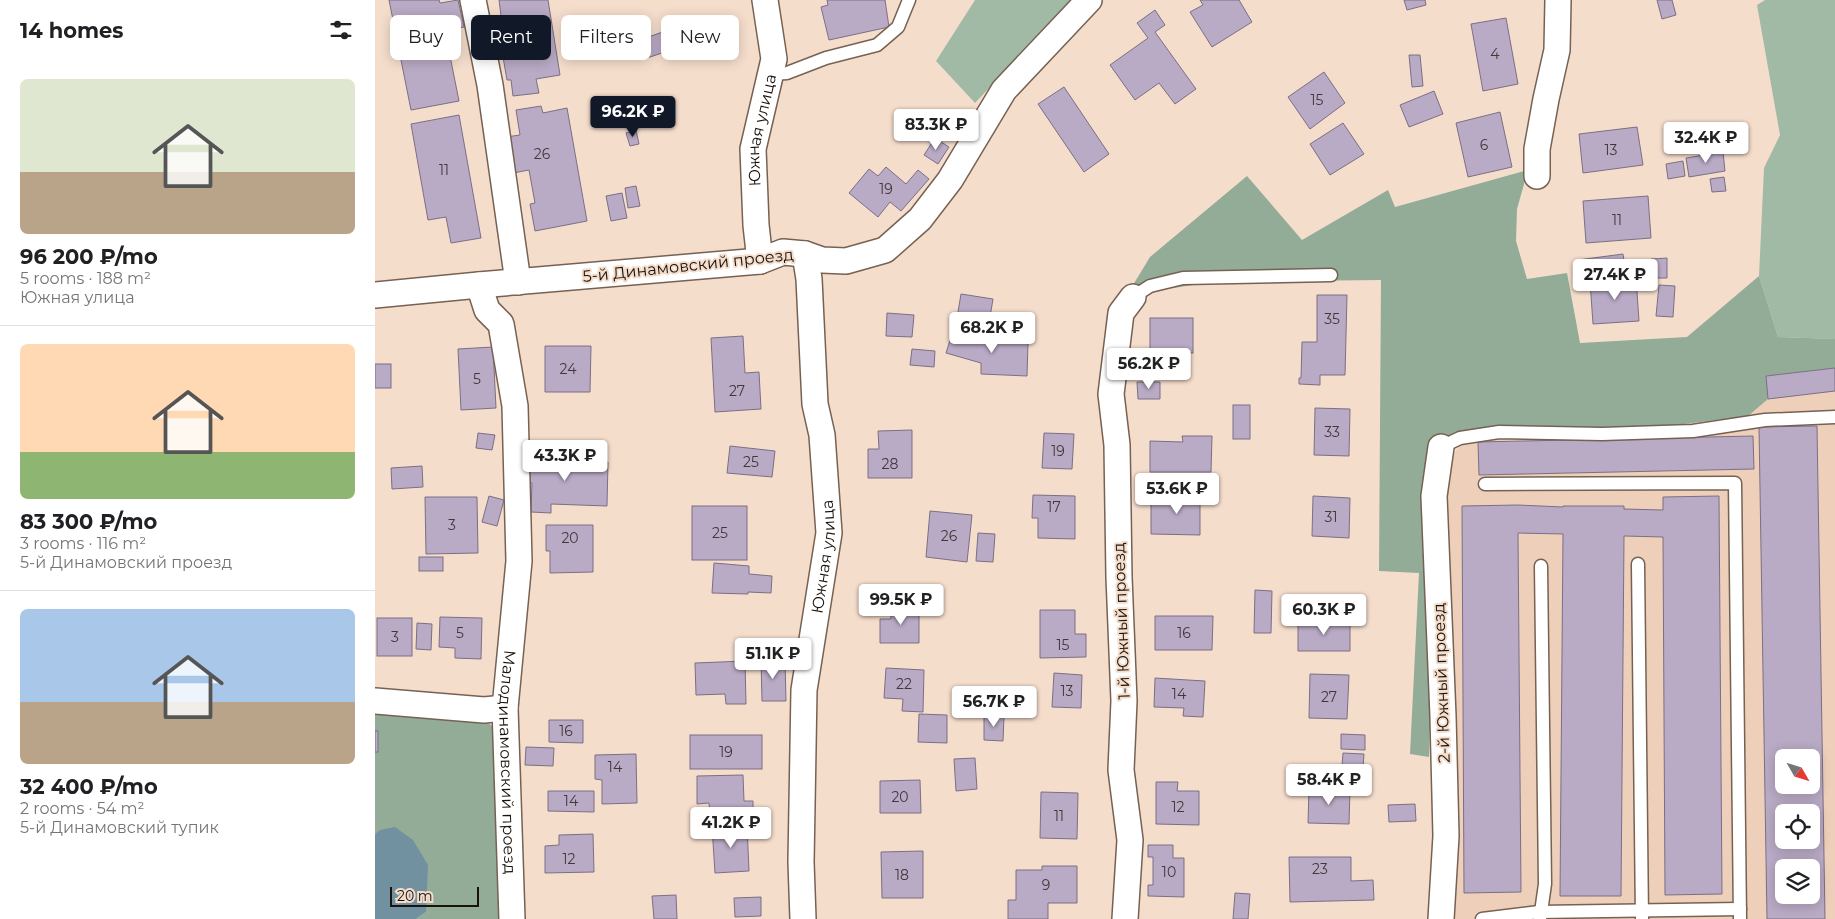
<!DOCTYPE html>
<html lang="en">
<head>
<meta charset="utf-8">
<style>
	body { margin:0; font-family:Montserrat,sans-serif; background:#f2f2f2; color:#202124; height:100vh; display:flex; flex-direction:column; font-size:19px; white-space:nowrap }
	* { box-sizing:border-box; margin:0 }
	p { font-size:16px; color:#757577 }
	.icon { flex:none; width:28px; height:28px; fill:none; stroke:currentColor; stroke-width:2; stroke-linecap:round; stroke-linejoin:round }
	.map { position:relative; flex:1; overflow:hidden }
	.side { display:flex; flex-direction:column; background:#fff; width:375px }
	.side>* { flex:none }
	.banner { position:absolute; left:15px; top:15px; width:475px; height:45px; display:flex; gap:10px }
	.needle { width:32px; rotate:129deg }
	.controls { position:absolute; left:1400px; top:749px; display:grid; gap:10px }
	.controls a { display:grid; place-items:center; width:45px; height:45px; border-radius:8px; background:#fff; box-shadow:0 2px 12px #0003; font-size:25px }
	.scale { position:absolute; left:15px; bottom:12px; width:89px; box-sizing:border-box; padding-left:5px; border:2px solid #1a120c; border-top:0; font-size:14px; line-height:18px; white-space:nowrap; color:#1a120c; -webkit-text-stroke:4px #f5ddcc; paint-order:stroke }
	.price { position:absolute; translate:-50% -42px; padding:0 11px; border-radius:5px; background:#fff; color:#222; font-size:16px; line-height:32px; filter:drop-shadow(0 1px 2px #0008) }
	.price::after { content:''; position:absolute; left:50%; top:30px; width:15px; height:11px; margin-left:-8px; background:inherit; clip-path:polygon(0 0,100% 0,50% 100%) }
	.price.active { background:#111827; color:#fff }
	ul { padding:0; list-style:none }
	li { display:grid; align-content:center; gap:10px; height:265px; padding:0 20px }
	li+li { border-top:1px solid #e0e0e0 }
	li span { display:grid; place-items:center; height:155px; border-radius:8px; color:#555 }
	li>.icon { margin-inline-start:auto }
	span .icon { width:90px; height:90px; fill:#fffc; stroke-width:1 }
	li b { font-size:21px }
	h2 { display:flex; justify-content:space-between; align-items:center; height:60px; padding:0 20px; font-size:21px }
	.tag { padding:0 18px; border-radius:8px; background:#fff; box-shadow:0 2px 12px #0003; font-size:18px; line-height:45px }
	.tag.active { background:#111827; color:#fff }
	main { display:flex; flex:1; min-height:0 }
	.map>svg:first-child { display:block }
	.built { fill:#eed0ba; fill-rule:evenodd }
	.green { fill:#a0baa5 }
	.forest { fill:#92ac97 }
	.water { fill:#7291a0 }
	.building { fill:#b9aac5; stroke:#7b6f84; fill-rule:evenodd }
	.lines { fill:none; stroke-linecap:round; stroke-linejoin:round }
	.lane-casing { stroke:#766153; stroke-width:15 }
	.street-casing { stroke:#766153; stroke-width:28 }
	.lane { stroke:#fff; stroke-width:12 }
	.street { stroke:#fff; stroke-width:25 }
	.labels { text-anchor:middle; stroke-width:4; stroke-linejoin:round; paint-order:stroke }
	.number-label { font-size:14px; fill:#42383a }
	.street-label { font-size:16px; fill:#1a120c; stroke:#f5ddcc }
</style>
</head>
<body>
<main>
<section class="side">
<h2>14 homes<svg class="icon" aria-label="filters" viewBox="0 0 24 24"><path d="M4 7h16M4 17h16"/><circle cx="9" cy="7" r="2"/><circle cx="15" cy="17" r="2"/></svg></h2>
<ul>
<li><span style="background:linear-gradient(#dfe7d0 60%,#b9a48a 0)"><svg class="icon" aria-label="home" viewBox="0 0 24 24"><path d="M3 11l9-7 9 7M6 9v11h12V9"/></svg></span><div><b>96 200 ₽/mo</b><p>5 rooms · 188 m²</p><p>Южная улица</p></div></li>
<li><span style="background:linear-gradient(#ffd9b3 70%,#8fb573 0)"><svg class="icon" aria-label="home" viewBox="0 0 24 24"><path d="M3 11l9-7 9 7M6 9v11h12V9"/></svg></span><div><b>83 300 ₽/mo</b><p>3 rooms · 116 m²</p><p>5-й Динамовский проезд</p></div></li>
<li><span style="background:linear-gradient(#a9c7e8 60%,#b9a48a 0)"><svg class="icon" aria-label="home" viewBox="0 0 24 24"><path d="M3 11l9-7 9 7M6 9v11h12V9"/></svg></span><div><b>32 400 ₽/mo</b><p>2 rooms · 54 m²</p><p>5-й Динамовский тупик</p></div></li>
</ul>
</section>
<div class="map">
<svg width="1460" height="919" viewBox="0 0 1460 919">
	<rect width="100%" height="100%" fill="#f5ddcc"/>
	<path class="built" d="M1460,368V919H1075L1076,898L1073,464L1087,441L1300,425L1391,376ZM1409,758H1436V785H1409ZM1409,812H1436V840H1409ZM1409,868H1436V895H1409Z"/>
	<g class="green">
		<polygon points="600,0 697,0 600,103 561,61"/>
		<polygon points="1390,0 1460,0 1460,339 1403,337 1384,276 1389,168 1405,135 1382,5"/>
	</g>
	<g class="forest">
		<polygon points="1153,170 1142,209 1141,241 1152,279 1192,273 1205,343 1312,337 1384,276 1403,337 1460,339 1460,368 1391,376 1393,399 1373,416 1300,425 1087,441 1058,441 1058,623 1054,757 1035,754 1044,573 1004,571 1006,280 838,282 778,291 755,290 775,257 872,176 927,240 1013,190 1020,207"/>
		<polygon points="0,706 106,717 117,726 125,743 129,919 41,919 51,912 6,830 0,834"/>
	</g>
	<polygon class="water" points="20,827 38,840 53,865 51,912 41,919 0,919 0,834 5,830"/>
	<g class="building">
		<polygon points="14,0 64,0 65,3 83,0 89,27 70,31 84,101 36,110"/>
		<polygon points="124,0 173,0 185,75 161,79 164,93 138,96 136,80 132,80 125,40 129,39"/>
		<polygon points="452,0 510,0 514,27 454,40 446,7 453,5"/>
		<polygon points="825,0 864,0 877,22 837,47 815,12 828,5"/>
		<polygon points="1029,0 1050,0 1051,5 1032,10"/>
		<polygon points="1282,0 1297,0 1301,15 1287,19"/>
		<polygon points="780,10 790,25 780,32 821,89 800,104 784,83 760,100 735,65 773,38 762,23"/>
		<polygon points="1131,18 1143,84 1108,91 1096,24"/>
		<polygon points="296,29 302,48 272,58 265,40"/>
		<polygon points="1034,55 1045,55 1048,86 1037,87"/>
		<polygon points="949,72 970,103 935,129 913,97"/>
		<polygon points="689,87 734,154 709,172 663,104"/>
		<polygon points="1059,91 1068,114 1034,127 1025,105"/>
		<polygon points="166,106 168,113 192,108 212,221 160,231 155,204 160,203 154,170 138,173 131,137 145,135 141,110"/>
		<polygon points="1125,112 1137,167 1093,177 1081,123"/>
		<polygon points="84,115 106,238 76,243 71,217 53,220 36,124"/>
		<polygon points="968,123 989,154 955,175 935,144"/>
		<polygon points="1262,127 1268,165 1208,173 1204,134"/>
		<polygon points="1345,129 1347,144 1324,146 1322,131"/>
		<polygon points="261,130 264,144 255,146 251,133"/>
		<polygon points="560,138 574,147 563,164 549,155"/>
		<polygon points="1348,152 1350,171 1314,177 1311,158"/>
		<polygon points="1308,161 1310,176 1293,179 1291,164"/>
		<polygon points="511,167 531,184 543,170 554,179 526,211 515,202 503,217 474,193 494,169 503,176"/>
		<polygon points="1349,177 1351,191 1337,192 1335,179"/>
		<polygon points="261,186 265,206 253,208 250,188"/>
		<polygon points="247,193 252,218 236,221 231,196"/>
		<polygon points="1273,196 1276,238 1211,243 1208,201"/>
		<polygon points="1248,254 1250,267 1205,273 1203,260"/>
		<polygon points="1292,258 1292,278 1276,278 1276,259"/>
		<polygon points="1261,277 1264,321 1218,324 1215,281"/>
		<polygon points="1284,285 1300,286 1298,317 1281,316"/>
		<polygon points="586,294 618,299 613,329 581,324"/>
		<polygon points="942,295 972,295 970,375 945,375 945,385 924,384 924,378 926,378 927,342 942,342"/>
		<polygon points="512,313 539,315 537,337 511,336"/>
		<rect x="775" y="318" width="43" height="35"/>
		<polygon points="578,331 608,340 653,342 652,376 606,374 606,363 571,353"/>
		<polygon points="368,336 370,373 384,372 386,409 340,412 336,338"/>
		<polygon points="170,346 216,346 215,392 170,392"/>
		<polygon points="118,347 121,408 86,410 83,349"/>
		<polygon points="537,349 560,351 559,367 535,365"/>
		<rect x="0" y="364" width="16" height="24"/>
		<polygon points="1460,368 1460,391 1393,399 1391,376"/>
		<polygon points="762,382 785,382 785,399 763,399"/>
		<rect x="858" y="405" width="17" height="34"/>
		<polygon points="940,408 975,409 974,456 939,455"/>
		<path d="M1442,426L1450,919H1392L1384,427ZM1409,758H1436V785H1409ZM1409,812H1436V840H1409ZM1409,868H1436V895H1409Z"/>
		<polygon points="537,430 537,478 493,478 493,449 504,449 503,431"/>
		<polygon points="103,433 120,435 117,450 101,448"/>
		<polygon points="669,433 699,434 697,469 667,468"/>
		<polygon points="807,436 837,436 836,472 775,472 775,441 808,442"/>
		<polygon points="1378,436 1379,469 1104,475 1103,442"/>
		<polygon points="355,446 400,451 397,477 352,473"/>
		<polygon points="152,451 179,451 179,461 233,462 232,506 176,504 176,513 156,512 157,483 151,483"/>
		<polygon points="47,466 48,487 17,489 16,468"/>
		<polygon points="802,492 825,492 825,535 776,534 776,501 802,501"/>
		<polygon points="658,495 700,496 700,539 663,538 663,518 657,518"/>
		<polygon points="114,496 129,500 122,526 107,522"/>
		<polygon points="938,496 975,498 974,538 937,536"/>
		<polygon points="1344,496 1347,894 1290,895 1288,537 1249,536 1246,896 1185,896 1188,534 1143,533 1146,892 1089,893 1087,506 1143,505 1188,507 1188,506 1249,506 1249,509 1288,510 1288,497"/>
		<polygon points="50,497 102,497 103,553 51,554"/>
		<rect x="317" y="506" width="55" height="54"/>
		<polygon points="555,511 597,515 592,562 551,557"/>
		<polygon points="171,525 218,525 218,572 175,573 175,551 171,551"/>
		<polygon points="603,533 620,534 618,562 601,561"/>
		<rect x="44" y="557" width="24" height="14"/>
		<polygon points="339,563 374,566 374,574 397,576 396,593 373,592 373,594 337,593"/>
		<polygon points="880,590 897,591 896,633 879,633"/>
		<polygon points="544,606 544,643 505,643 505,619 516,619 515,607"/>
		<polygon points="665,610 700,610 700,634 711,634 711,657 665,658"/>
		<polygon points="780,616 838,616 837,650 780,650"/>
		<polygon points="65,617 107,618 106,659 80,658 80,648 64,647"/>
		<rect x="2" y="618" width="35" height="38"/>
		<polygon points="923,621 975,622 975,651 923,651"/>
		<polygon points="42,623 57,624 56,650 41,649"/>
		<polygon points="386,660 410,660 411,701 387,701"/>
		<polygon points="370,661 371,704 351,704 350,694 321,695 320,663"/>
		<polygon points="511,668 549,670 548,712 527,711 528,699 509,698"/>
		<polygon points="679,673 707,675 706,708 677,707"/>
		<polygon points="935,674 974,675 972,719 934,718"/>
		<polygon points="780,678 830,681 828,717 808,716 809,708 779,707"/>
		<polygon points="544,714 572,715 572,743 543,742"/>
		<polygon points="609,715 629,716 628,741 609,740"/>
		<polygon points="174,720 208,720 208,743 174,742"/>
		<rect x="0" y="731" width="3" height="21"/>
		<polygon points="966,734 990,735 990,750 966,749"/>
		<rect x="315" y="735" width="72" height="34"/>
		<polygon points="151,747 179,748 178,766 150,765"/>
		<polygon points="968,753 989,754 988,767 967,766"/>
		<polygon points="261,754 262,803 227,804 227,780 220,779 220,755"/>
		<polygon points="600,758 602,789 581,791 579,759"/>
		<polygon points="368,775 369,801 378,801 378,814 335,815 334,803 322,804 322,776"/>
		<polygon points="545,780 546,813 505,813 505,781"/>
		<polygon points="781,782 803,782 802,791 824,791 824,825 781,824"/>
		<polygon points="934,788 975,790 974,824 933,823"/>
		<polygon points="173,791 219,791 219,812 173,811"/>
		<polygon points="666,792 703,793 702,839 665,838"/>
		<polygon points="1040,804 1041,821 1014,822 1013,805"/>
		<polygon points="372,825 374,871 340,873 337,827"/>
		<polygon points="218,834 219,872 170,873 170,846 184,845 184,835"/>
		<polygon points="773,845 798,845 798,858 809,858 809,897 773,896 773,885 778,885 778,857 773,857"/>
		<polygon points="548,851 548,898 507,898 506,852"/>
		<polygon points="914,857 976,857 976,881 998,880 999,900 915,902"/>
		<polygon points="667,866 702,866 702,903 673,903 673,919 633,919 633,900 641,900 641,870 667,870"/>
		<polygon points="860,893 875,894 873,919 858,919"/>
		<polygon points="301,895 302,919 279,919 277,896"/>
		<polygon points="386,897 386,916 360,917 359,898"/>
	</g>
	<g class="lines">
		<defs>
			<g id="lane">
				<polyline points="395,74 412,73 451,58 502,45 523,27 534,0"/>
				<polyline points="758,297 775,286 808,278 956,275"/>
				<polyline points="1066,447 1085,438 1124,432 1227,434 1318,431 1390,420 1460,417"/>
				<polyline points="1110,484 1360,483 1365,919"/>
				<polyline points="1263,564 1267,919"/>
				<polyline points="1107,919 1164,912 1365,909"/>
				<polyline points="1165,919 1170,884 1166,566"/>
			</g>
			<g id="street">
				<polyline points="98,0 115,85 143,282"/>
				<polyline points="1162,176 1162,149 1171,99 1182,50 1183,0"/>
				<path id="s1" d="M385,261L381,225L378,149L399,59L390,0"/>
				<path id="s2" d="M104,285L112,310L126,324L140,406L144,561L130,708L137,919"/>
				<polyline points="0,295 104,285 385,261 408,252 430,254 447,260 471,261 510,250 545,219 575,180 629,90 714,0"/>
				<polyline points="0,701 109,710 130,708"/>
				<path id="s3" d="M428,919L426,862L429,690L454,533L447,435L440,404L434,279L430,254"/>
				<polyline points="750,919 755,840 746,770 749,701 744,577 742,445 736,394 746,313 758,297"/>
				<polyline points="1066,919 1071,836 1068,716 1059,496 1066,447"/>
			</g>
		</defs>
		<use href="#lane" class="lane-casing"/>
		<use href="#street" class="street-casing"/>
		<use href="#lane" class="lane"/>
		<use href="#street" class="street"/>
	</g>
	<g class="labels">
		<g class="number-label">
			<text x="1120" y="59">4</text>
			<text x="942" y="105">15</text>
			<text x="1109" y="150">6</text>
			<text x="1236" y="155">13</text>
			<text x="167" y="159">26</text>
			<text x="69" y="175">11</text>
			<text x="511" y="194">19</text>
			<text x="1242" y="225">11</text>
			<text x="957" y="324">35</text>
			<text x="193" y="374">24</text>
			<text x="102" y="384">5</text>
			<text x="362" y="396">27</text>
			<text x="957" y="437">33</text>
			<text x="683" y="456">19</text>
			<text x="376" y="467">25</text>
			<text x="515" y="469">28</text>
			<text x="679" y="512">17</text>
			<text x="956" y="522">31</text>
			<text x="77" y="530">3</text>
			<text x="345" y="538">25</text>
			<text x="574" y="541">26</text>
			<text x="195" y="543">20</text>
			<text x="85" y="638">5</text>
			<text x="809" y="638">16</text>
			<text x="20" y="642">3</text>
			<text x="688" y="650">15</text>
			<text x="529" y="689">22</text>
			<text x="692" y="696">13</text>
			<text x="804" y="699">14</text>
			<text x="954" y="702">27</text>
			<text x="191" y="736">16</text>
			<text x="351" y="757">19</text>
			<text x="240" y="772">14</text>
			<text x="525" y="802">20</text>
			<text x="196" y="806">14</text>
			<text x="803" y="812">12</text>
			<text x="684" y="821">11</text>
			<text x="194" y="864">12</text>
			<text x="945" y="874">23</text>
			<text x="794" y="877">10</text>
			<text x="527" y="880">18</text>
			<text x="671" y="890">9</text>
		</g>
		<g class="street-label">
			<text dy="6" stroke="none"><textPath href="#s1" startOffset="132">Южная улица</textPath></text>
			<text transform="translate(313 265) rotate(-6)" y="6">5-й Динамовский проезд</text>
			<text dy="6" stroke="none"><textPath href="#s3" startOffset="364">Южная улица</textPath></text>
			<text transform="translate(746 621) rotate(-92)" y="6">1-й Южный проезд</text>
			<text transform="translate(1066 683) rotate(-92)" y="6">2-й Южный проезд</text>
			<text dy="6" stroke="none"><textPath href="#s2" startOffset="486">Малодинамовский проезд</textPath></text>
		</g>
	</g>
</svg>
<div class="controls">
<a><svg class="needle" viewBox="-14 -14 28 28"><path d="M0-13l5 13h-10z" fill="#e53935"/><path d="M0 13l5-13h-10z" fill="#757577"/></svg></a>
<a><svg class="icon" aria-label="locate" viewBox="0 0 24 24"><circle cx="12" cy="12" r="6"/><path d="M12 2v4M12 18v4M2 12h4M18 12h4"/></svg></a>
<a><svg class="icon" aria-label="layers" viewBox="0 0 24 24"><path d="M12 4l9 5-9 5-9-5zM3 14l9 5 9-5"/></svg></a>
</div>
<div class="scale">20 m</div>
<b class="price active" style="left:258px;top:138px">96.2K ₽</b>
<b class="price" style="left:561px;top:151px">83.3K ₽</b>
<b class="price" style="left:1331px;top:164px">32.4K ₽</b>
<b class="price" style="left:1240px;top:301px">27.4K ₽</b>
<b class="price" style="left:617px;top:354px">68.2K ₽</b>
<b class="price" style="left:774px;top:390px">56.2K ₽</b>
<b class="price" style="left:190px;top:482px">43.3K ₽</b>
<b class="price" style="left:802px;top:515px">53.6K ₽</b>
<b class="price" style="left:526px;top:626px">99.5K ₽</b>
<b class="price" style="left:949px;top:636px">60.3K ₽</b>
<b class="price" style="left:398px;top:680px">51.1K ₽</b>
<b class="price" style="left:619px;top:728px">56.7K ₽</b>
<b class="price" style="left:954px;top:806px">58.4K ₽</b>
<b class="price" style="left:356px;top:849px">41.2K ₽</b>
<div class="banner">
<a class="tag">Buy</a>
<a class="tag active">Rent</a>
<a class="tag">Filters</a>
<a class="tag">New</a>
</div>
</div>
</main>
</body>
</html>
